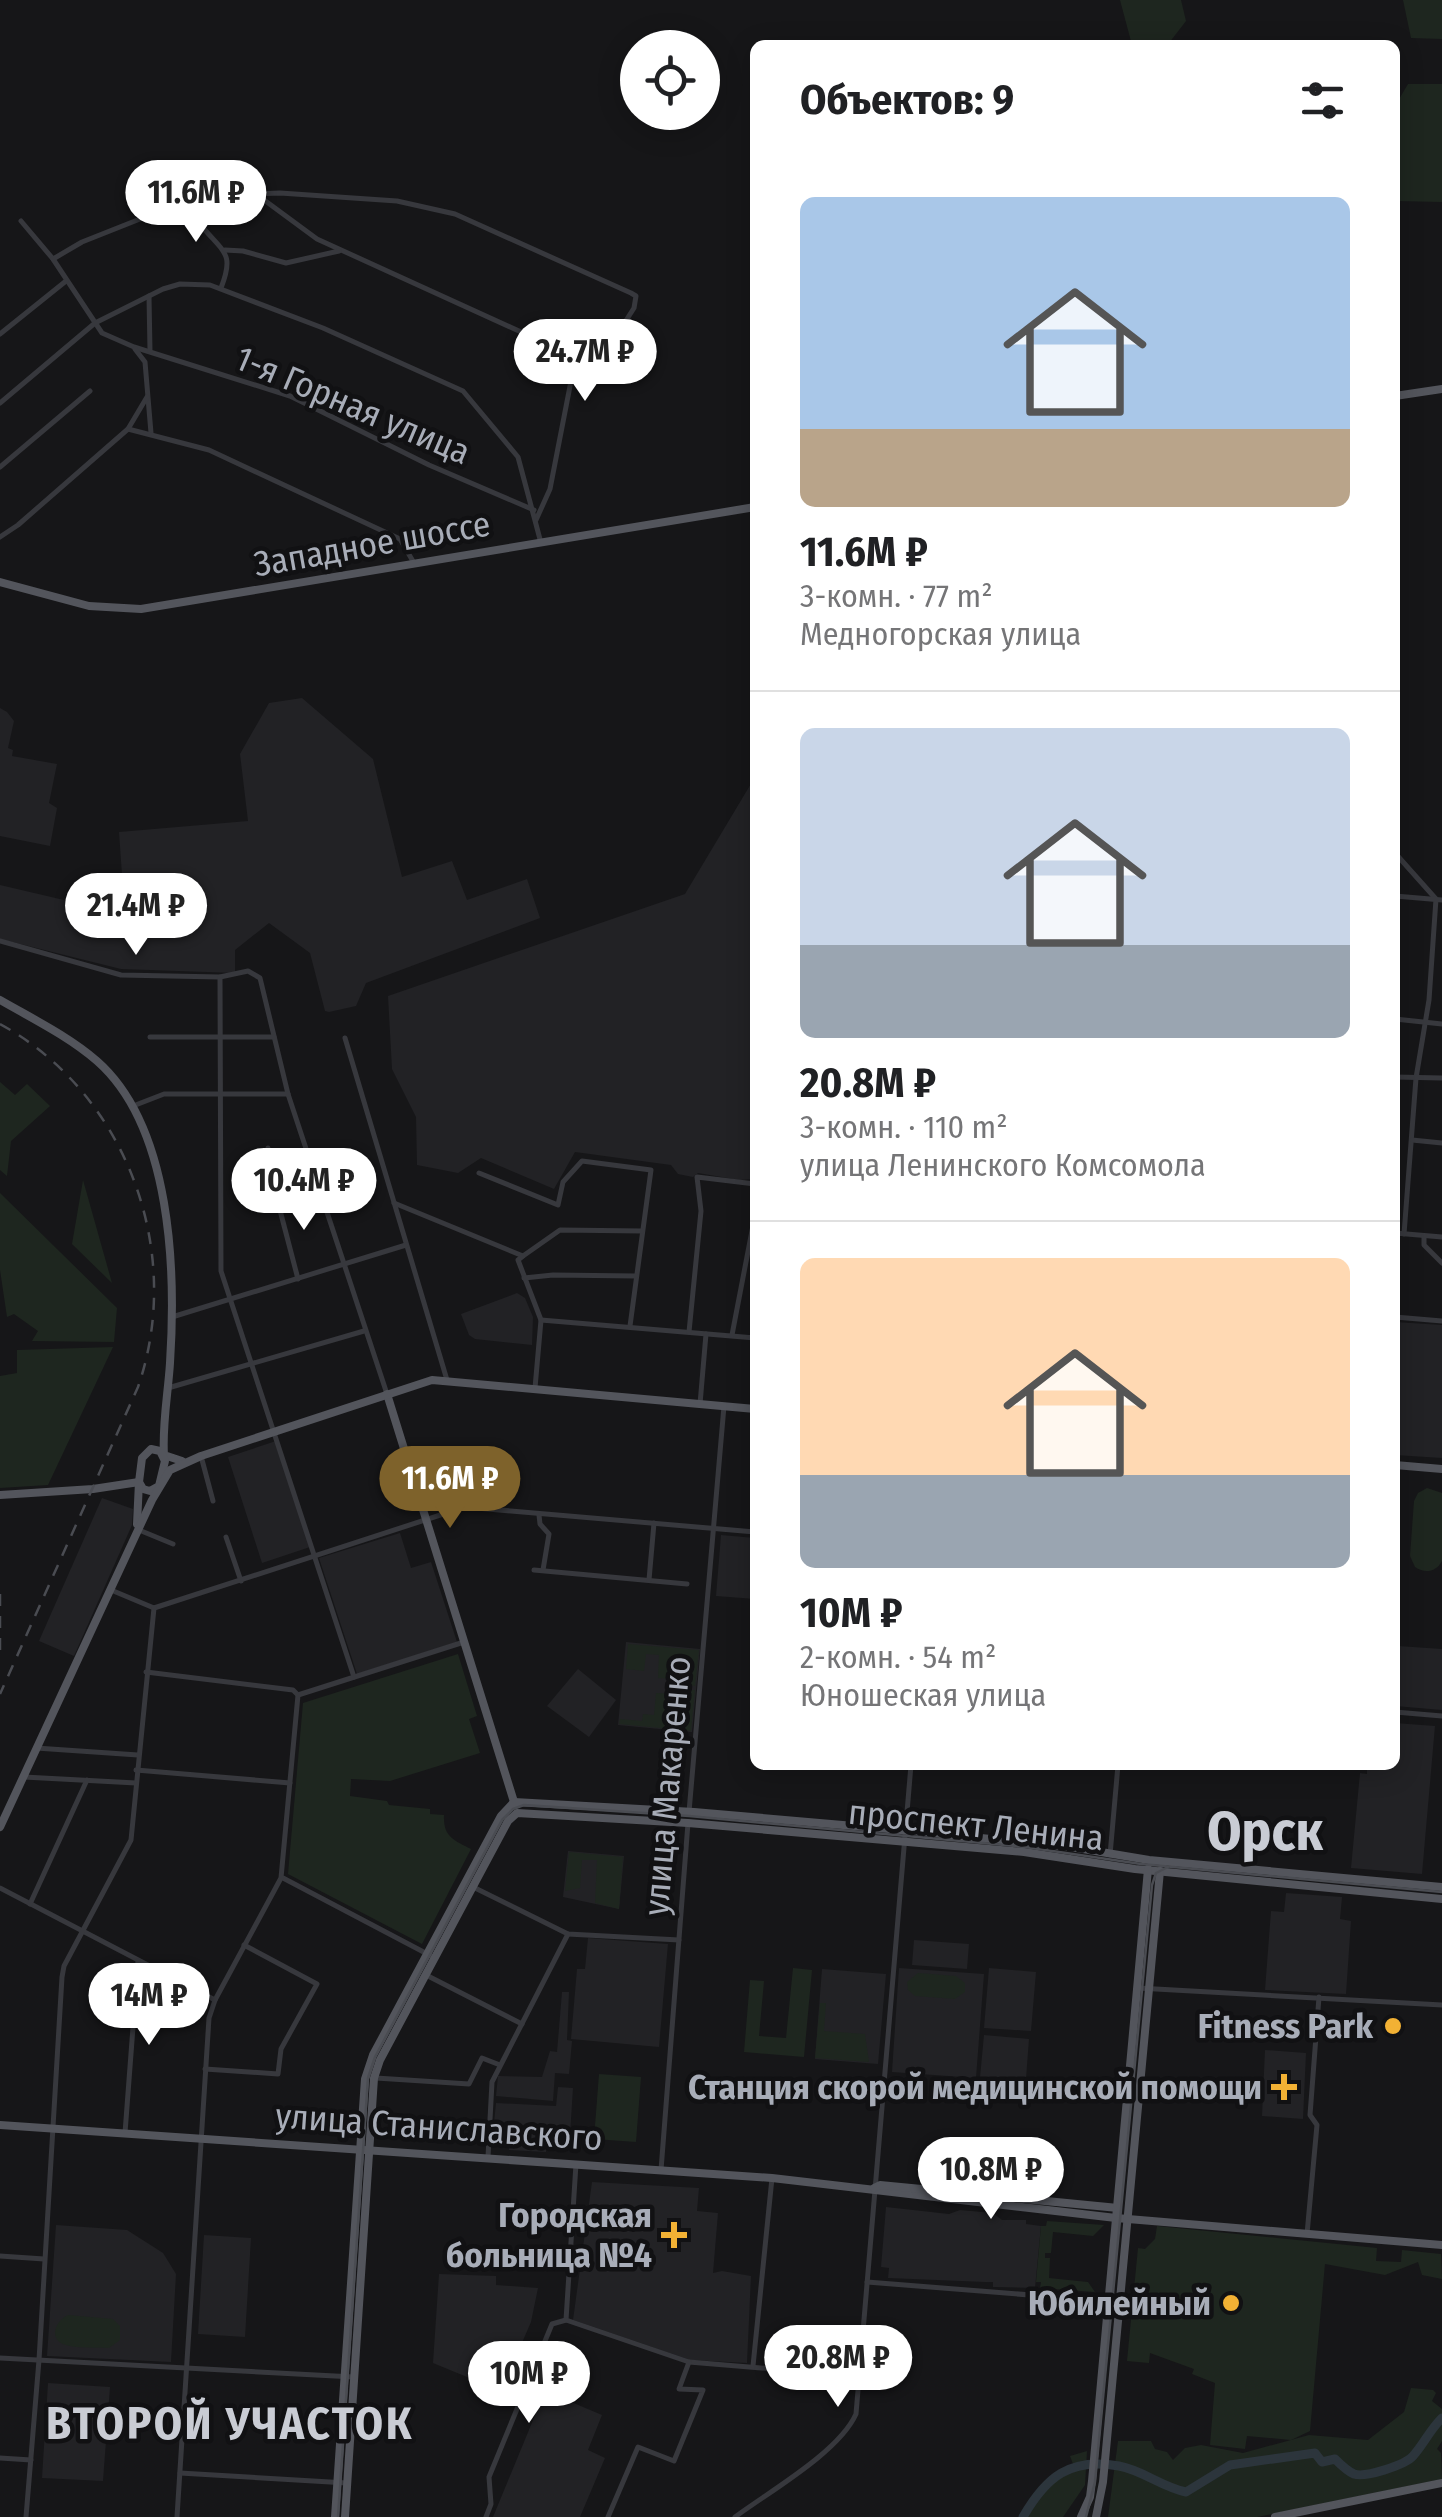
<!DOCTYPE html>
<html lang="ru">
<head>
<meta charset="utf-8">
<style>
	body { margin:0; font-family:"Fira Sans Condensed",sans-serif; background:#f6f6f6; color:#202124; height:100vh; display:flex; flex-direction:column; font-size:38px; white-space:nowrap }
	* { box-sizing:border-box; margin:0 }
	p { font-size:32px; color:#757577 }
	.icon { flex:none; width:55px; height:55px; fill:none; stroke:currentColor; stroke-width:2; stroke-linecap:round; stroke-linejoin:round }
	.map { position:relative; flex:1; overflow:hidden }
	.sheet { position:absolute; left:750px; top:40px; width:650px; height:1730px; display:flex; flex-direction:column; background:#fff; border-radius:15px; box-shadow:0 5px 25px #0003 }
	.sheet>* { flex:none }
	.fabs { position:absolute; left:620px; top:30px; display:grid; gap:20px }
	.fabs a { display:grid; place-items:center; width:100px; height:100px; border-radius:50%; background:#fff; box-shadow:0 5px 25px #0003; font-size:50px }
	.price { position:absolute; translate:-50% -85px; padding:0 22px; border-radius:35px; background:#fff; color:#222; font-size:32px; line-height:65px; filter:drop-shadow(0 2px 5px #0008) }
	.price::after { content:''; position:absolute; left:50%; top:60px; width:30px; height:22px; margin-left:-15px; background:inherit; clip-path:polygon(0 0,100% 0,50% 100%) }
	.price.current { background:#7e622b; color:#fff }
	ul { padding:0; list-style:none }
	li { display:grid; align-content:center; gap:20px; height:530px; padding:0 50px }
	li+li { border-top:2px solid #e0e0e0 }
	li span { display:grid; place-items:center; height:310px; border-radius:15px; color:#555 }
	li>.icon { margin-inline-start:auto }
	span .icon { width:180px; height:180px; fill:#fffc; stroke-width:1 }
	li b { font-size:42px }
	h2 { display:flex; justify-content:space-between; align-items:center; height:120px; padding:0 50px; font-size:42px }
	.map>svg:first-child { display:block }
	.built { fill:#222225 }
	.green { fill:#1e261f }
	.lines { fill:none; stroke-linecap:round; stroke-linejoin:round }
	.river { stroke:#2c353c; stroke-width:9 }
	.minor { stroke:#37383d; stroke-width:5 }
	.major { stroke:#53555c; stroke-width:8 }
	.tram { stroke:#4a4c52; stroke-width:2.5 }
	.rail { stroke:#4a4c52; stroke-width:2.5; stroke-dasharray:12 10; stroke-linecap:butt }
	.poi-dot { fill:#f2b134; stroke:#111113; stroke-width:4 }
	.labels { text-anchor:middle; stroke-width:9; stroke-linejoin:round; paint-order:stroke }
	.street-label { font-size:35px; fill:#a8adb8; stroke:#111113 }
	.poi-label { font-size:35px; font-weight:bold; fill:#a8adb8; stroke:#111113; text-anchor:end }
	.district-label { font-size:45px; font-weight:bold; letter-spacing:2.5px; fill:#c9ccd4; stroke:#111113 }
	.town-label { font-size:55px; font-weight:bold; fill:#c9ccd4; stroke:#111113 }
</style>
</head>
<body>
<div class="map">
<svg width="1442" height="2517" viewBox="0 0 1442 2517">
	<rect width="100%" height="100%" fill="#161618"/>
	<g class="built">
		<polygon points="302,698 373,759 402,877 452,861 467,900 527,879 540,918 366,983 356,1006 329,1012 325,1011 310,953 269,923 235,950 235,973 121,969 0,939 0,885 81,904 122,875 119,832 248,821 240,754 269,703"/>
		<polygon points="0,708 7,712 14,721 8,748 13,750 12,756 57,764 49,803 57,808 50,846 0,836"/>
		<polygon points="755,777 755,1179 739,1180 698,1173 693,1177 678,1174 671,1165 575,1152 554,1189 481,1158 458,1173 417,1165 416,1117 392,1069 388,996 685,894"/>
		<polygon points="517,1293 525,1298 533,1317 532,1345 475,1339 469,1335 461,1314"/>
		<polygon points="1395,1322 1442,1325 1442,1458 1395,1455"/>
		<polygon points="276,1441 310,1547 262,1563 228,1457"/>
		<polygon points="102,1498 133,1509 132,1525 74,1656 39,1641"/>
		<polygon points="400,1533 411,1568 431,1562 457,1642 357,1674 319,1558"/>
		<polygon points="721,1535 755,1538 755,1599 716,1596"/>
		<polygon points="1395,1625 1399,1625 1398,1646 1442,1649 1442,1710 1395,1706"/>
		<polygon points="626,1642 700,1649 692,1732 618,1725"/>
		<polygon points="578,1669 616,1700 589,1737 547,1706"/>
		<polygon points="1395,1723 1435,1726 1422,1874 1351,1868 1360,1773 1367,1774 1367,1765 1395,1765"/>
		<polygon points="568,1851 624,1856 619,1909 563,1897"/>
		<polygon points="1286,1893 1342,1897 1340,1919 1351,1921 1346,1994 1265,1990 1271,1911 1284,1912"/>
		<polygon points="588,1938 668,1944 659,2047 571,2039 577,1969 585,1969"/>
		<polygon points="914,1940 969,1944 967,1969 912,1965"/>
		<polygon points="899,1968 984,1974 976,2078 892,2072"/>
		<polygon points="989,1968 1036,1972 1031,2031 984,2028"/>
		<polygon points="822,1969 886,1974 878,2064 815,2059"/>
		<polygon points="562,1992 569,1992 567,2040 572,2041 569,2074 555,2073 553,2101 496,2096 498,2076 542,2077 550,2051 557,2052"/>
		<polygon points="984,2035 1029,2039 1025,2092 979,2088"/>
		<polygon points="1265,2050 1306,2053 1303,2119 1262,2116"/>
		<polygon points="558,2087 573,2088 570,2135 548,2134 546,2152 509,2150 510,2134 493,2133 496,2103 556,2106"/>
		<polygon points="592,2182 699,2188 697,2211 718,2213 713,2273 722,2271 751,2276 747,2363 690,2360 573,2320"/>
		<polygon points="886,2207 949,2214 960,2210 993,2213 1002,2220 1026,2220 1026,2224 1041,2226 1035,2288 993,2287 993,2282 985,2282 888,2278 889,2268 881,2267"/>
		<polygon points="56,2225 127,2230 163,2253 176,2274 171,2362 47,2356"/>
		<polygon points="204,2235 251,2238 245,2337 198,2334"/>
		<polygon points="439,2274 496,2276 496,2285 538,2288 531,2322 501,2391 433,2363"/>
		<polygon points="48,2383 110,2387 103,2481 42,2478"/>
		<polygon points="545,2391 602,2415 588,2450 605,2458 580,2517 493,2517"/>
	</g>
	<g class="green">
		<polygon points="1120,0 1181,0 1186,21 1169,43 1132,45"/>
		<polygon points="1403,0 1442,0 1442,39 1411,38"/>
		<polygon points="1408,84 1442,84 1442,202 1395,201 1395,106"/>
		<polygon points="0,1082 15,1095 27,1084 50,1106 11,1141 7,1176 0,1170"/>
		<polygon points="83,1180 112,1283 72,1244"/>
		<polygon points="0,1193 117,1308 114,1342 32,1341 38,1331 14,1314 7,1317 0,1270"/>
		<polygon points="113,1347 48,1485 0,1488 0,1376 17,1373 17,1350"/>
		<path d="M1427,1488L1442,1493V1561C1436,1572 1425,1574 1415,1567L1410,1556L1414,1501L1418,1493Z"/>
		<polygon points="628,1644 699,1650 695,1686 690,1685 692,1659 679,1658 677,1679 658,1678 659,1655 646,1654 644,1671 626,1669"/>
		<path d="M458,1654L477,1716L469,1719L480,1753L390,1781L351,1779L350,1796L387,1801L389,1805L430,1809V1814L444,1815C443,1837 454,1840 471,1849L422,1944L288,1874L303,1703Z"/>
		<polygon points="690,1690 695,1690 691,1731 619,1724 620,1719 642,1721 643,1714 654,1715 656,1693 676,1694 674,1714 688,1716"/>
		<polygon points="569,1852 623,1857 619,1909 595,1903 597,1860 582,1860 580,1888 565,1891"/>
		<polygon points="793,1968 812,1970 804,2057 744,2052 750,1980 764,1981 759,2036 786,2038"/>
		<polygon points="918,1973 956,1976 965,1983 965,1992 955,1999 915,1996 908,1990 907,1982"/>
		<polygon points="820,2003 826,2003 824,2031 865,2034 869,2062 815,2058"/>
		<polygon points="599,2074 641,2077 636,2142 594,2139"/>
		<polygon points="1047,2221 1104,2225 1093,2236 1053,2232 1051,2253 1045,2253 1045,2258 1050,2258 1049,2278 1088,2282 1095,2292 1040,2288 1041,2282 1036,2282 1041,2226 1046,2226"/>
		<polygon points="1157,2226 1377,2248 1376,2261 1401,2262 1402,2250 1441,2254 1442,2279 1422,2275 1418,2262 1385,2275 1325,2264 1310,2431 1291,2440 1247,2436 1245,2449 1210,2445 1215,2383 1192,2374 1194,2369 1150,2353 1149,2363 1127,2361 1138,2248 1145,2249 1155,2239"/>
		<path d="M68,2315L113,2319L120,2326V2340L109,2348C96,2347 79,2349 66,2345C48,2340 55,2321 68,2315Z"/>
		<polygon points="1411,2388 1433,2390 1436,2393 1432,2401 1442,2409 1442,2441 1437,2449 1441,2453 1442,2479 1257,2517 1108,2517 1118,2441 1151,2441 1155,2449 1167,2452 1173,2460 1185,2448 1201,2445 1243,2453 1309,2435 1368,2440 1404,2412"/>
		<polygon points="1087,2451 1085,2485 1063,2517 1024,2517 1051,2482 1073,2464 1070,2456"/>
	</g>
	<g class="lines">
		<path class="river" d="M1023,2517C1046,2477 1070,2457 1119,2466C1142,2470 1162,2487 1186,2492L1230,2465L1315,2453L1322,2462L1335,2459C1341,2465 1347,2471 1354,2474C1365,2478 1405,2465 1413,2456C1424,2444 1429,2431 1442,2418"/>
		<g class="minor">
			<polyline points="260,197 317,239 578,358 584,367"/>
			<path d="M185,202C191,211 197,221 205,230C225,253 234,255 221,288"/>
			<polyline points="21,221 53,259 102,333 134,347 290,396 429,465 534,510"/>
			<polyline points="225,250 243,251 286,263 339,251"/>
			<polyline points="53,259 82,242 198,196 280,193 397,201 455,214 631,293 636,296 634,308 620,330 571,381 550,489 536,520"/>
			<polyline points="149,296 150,351"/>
			<polyline points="0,334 66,281"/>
			<polyline points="135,349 145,362 151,433"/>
			<polyline points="0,403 95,323 163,289 180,284 210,285 323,328 463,391 518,457 541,543"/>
			<polyline points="128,429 209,450 400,539 414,563"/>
			<polyline points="0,467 90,391"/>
			<polyline points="0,537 18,525 128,429 147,397"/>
			<polyline points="1395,853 1436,899 1429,1000 1416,1078 1404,1234"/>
			<polyline points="1395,896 1442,900"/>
			<polyline points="0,941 121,975 220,977 248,971 260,978 288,1094 387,1394"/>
			<polyline points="220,977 221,1271 354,1677"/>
			<polyline points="1395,1019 1442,1024"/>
			<polyline points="150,1037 274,1037"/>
			<polyline points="345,1038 447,1380"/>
			<polyline points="1395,1077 1442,1078"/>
			<polyline points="133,1106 164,1094 288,1094"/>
			<polyline points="1412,1140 1442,1143"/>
			<polyline points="268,1148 276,1195 298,1279"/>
			<polyline points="479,1173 558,1205 563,1182 582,1161 651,1170 630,1326"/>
			<polyline points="258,1200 276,1195"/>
			<polyline points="394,1203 523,1256 560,1230 642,1231"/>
			<polyline points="1395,1233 1442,1237"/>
			<polyline points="1424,1236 1424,1245 1442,1263"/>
			<polyline points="523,1256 518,1260 541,1320 535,1388"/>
			<polyline points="524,1278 553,1275 636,1276"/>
			<polyline points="172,1317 406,1245"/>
			<polyline points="1395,1317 1442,1321"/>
			<polyline points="541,1320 755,1338"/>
			<polyline points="689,1332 701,1211 697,1177 755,1184"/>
			<polyline points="732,1335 755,1215"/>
			<polyline points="168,1388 364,1331"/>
			<polyline points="700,1404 706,1334"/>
			<polyline points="201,1456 213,1501"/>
			<polyline points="539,1515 540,1524 549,1534 543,1570"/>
			<polyline points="139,1530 173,1544"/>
			<polyline points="226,1537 241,1581"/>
			<polyline points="534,1570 687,1584"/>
			<polyline points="649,1580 654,1523"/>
			<polyline points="111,1590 154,1608"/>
			<polyline points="154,1608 465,1507 755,1532"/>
			<polyline points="146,1672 293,1690 298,1695"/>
			<polyline points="1395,1712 1442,1716"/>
			<polyline points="36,1748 138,1755"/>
			<polyline points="136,1770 290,1783"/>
			<polyline points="24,1777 136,1783"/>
			<polyline points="689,1812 724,1406"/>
			<polyline points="1110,1855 1118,1765"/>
			<polyline points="283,1878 435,1958"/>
			<polyline points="473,1887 568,1934 679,1940"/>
			<polyline points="0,1888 215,2000"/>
			<polyline points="30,1904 87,1780"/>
			<polyline points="426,1975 522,2024"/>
			<polyline points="1138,1988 1442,2005"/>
			<polyline points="205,2069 278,2074 281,2049 317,1984 244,1945"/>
			<polyline points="376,2078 469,2084 482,2058 500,2065"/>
			<polyline points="125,2133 138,1961"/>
			<polyline points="488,2157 492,2082 568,1934"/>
			<polyline points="576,2164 566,2320 689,2362 859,2376"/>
			<polyline points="661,2170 688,1823"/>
			<polyline points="1307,2234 1317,2125 1310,2115 1319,1997"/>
			<polyline points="0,2256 44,2259"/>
			<polyline points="867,2282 1118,2302"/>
			<polyline points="0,2358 354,2377"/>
			<polyline points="753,2366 772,2178"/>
			<polyline points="0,2458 31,2460"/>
			<polyline points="180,2473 347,2483"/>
			<polyline points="26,2517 39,2360 62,1977 64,1966 131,1840 154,1608"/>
			<polyline points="177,2517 209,2018 215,2000 281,1878 298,1695 464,1642"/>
			<polyline points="486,2517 491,2504 489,2477 552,2324 566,2320"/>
			<polyline points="608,2517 638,2447 674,2461 703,2390 679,2389 689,2362"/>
			<path d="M735,2517C770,2491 839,2452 856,2414L911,1765"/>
		</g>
		<g class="major">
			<polyline points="1395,396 1442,389"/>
			<polyline points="0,582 89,606 141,609 755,507"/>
			<path d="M0,1000C33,1019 68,1036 97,1061C172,1127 176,1271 170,1363C168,1394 162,1425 164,1455L182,1461"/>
			<polyline points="387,1394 515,1805"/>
			<polygon points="151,1449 160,1451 165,1461 159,1486 150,1491 143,1489 139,1482 142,1458"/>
			<polyline points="1395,1465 1442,1469"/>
			<polyline points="0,1495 93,1489 139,1482 137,1524"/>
			<polyline points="0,1827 152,1500 170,1470 201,1456 432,1380 755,1409"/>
			<polyline points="0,2125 772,2178 1116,2218 1442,2245"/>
			<polyline points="874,2188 880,2185 1118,2208"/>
			<polyline points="335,2517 365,2079 373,2055 501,1816 514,1802 694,1812 912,1831 1071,1847 1149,1860 1442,1887"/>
			<polyline points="345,2517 374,2078 380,2060 508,1821 517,1813 688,1823 1024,1852 1135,1869 1442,1899"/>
			<polyline points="1081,2517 1090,2497 1092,2481 1148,1869"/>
			<polyline points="1096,2517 1103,2482 1160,1871"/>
			<polyline points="1275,2517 1442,2483"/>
		</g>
		<g class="tram">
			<polyline points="338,2517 368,2078 375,2057 502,1820 513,1809 524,1805 689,1816 1025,1847 1141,1864 1442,1892"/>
			<polyline points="1086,2517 1095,2482 1152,1885 1156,1873 1168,1867"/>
		</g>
		<g class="rail">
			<path d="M0,1024C126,1093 185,1251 138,1387L0,1694"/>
			<polyline points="0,1594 0,1651"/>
		</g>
	</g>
	<g class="poi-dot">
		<circle cx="1393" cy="2026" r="10"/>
		<path d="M1279 2072h10v10h10v10h-10v10h-10v-10h-10v-10h10z"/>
		<path d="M669 2220h10v10h10v10h-10v10h-10v-10h-10v-10h10z"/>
		<circle cx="1231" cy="2303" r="10"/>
	</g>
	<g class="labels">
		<g class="street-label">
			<text transform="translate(353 405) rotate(23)" y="12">1-я Горная улица</text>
			<text transform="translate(372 544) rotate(-10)" y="12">Западное шоссе</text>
			<text transform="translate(667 1786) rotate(-85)" y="12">улица Макаренко</text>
			<text transform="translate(976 1825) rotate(6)" y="12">проспект Ленина</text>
			<text transform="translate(439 2127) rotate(4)" y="12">улица Станиславского</text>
		</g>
		<g class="poi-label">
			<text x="1373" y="2038">Fitness Park</text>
			<text x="1262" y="2099">Станция скорой медицинской помощи</text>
			<text x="652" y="2227">Городская<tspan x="652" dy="40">больница №4</tspan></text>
			<text x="1211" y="2315">Юбилейный</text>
		</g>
		<g class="district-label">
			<text x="230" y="2439">ВТОРОЙ УЧАСТОК</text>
		</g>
		<g class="town-label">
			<text x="1265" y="1850">Орск</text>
		</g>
	</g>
</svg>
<div class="fabs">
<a><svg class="icon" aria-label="locate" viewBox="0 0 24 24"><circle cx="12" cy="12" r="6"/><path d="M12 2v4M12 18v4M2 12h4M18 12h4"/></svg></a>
</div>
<b class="price" style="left:196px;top:245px">11.6M ₽</b>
<b class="price" style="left:585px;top:404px">24.7M ₽</b>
<b class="price" style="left:136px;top:958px">21.4M ₽</b>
<b class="price" style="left:304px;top:1233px">10.4M ₽</b>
<b class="price current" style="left:450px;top:1531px">11.6M ₽</b>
<b class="price" style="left:149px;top:2048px">14M ₽</b>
<b class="price" style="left:991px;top:2222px">10.8M ₽</b>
<b class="price" style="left:838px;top:2410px">20.8M ₽</b>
<b class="price" style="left:529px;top:2426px">10M ₽</b>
<section class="sheet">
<h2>Объектов: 9<svg class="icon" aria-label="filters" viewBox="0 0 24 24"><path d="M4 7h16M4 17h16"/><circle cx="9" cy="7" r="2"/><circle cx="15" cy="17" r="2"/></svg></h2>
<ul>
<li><span style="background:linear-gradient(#a9c7e8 75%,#b9a48a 0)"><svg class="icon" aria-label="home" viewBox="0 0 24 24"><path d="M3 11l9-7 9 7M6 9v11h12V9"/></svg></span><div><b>11.6M ₽</b><p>3-комн. · 77 m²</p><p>Медногорская улица</p></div></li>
<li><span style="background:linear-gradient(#c9d6e8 70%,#9aa5b1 0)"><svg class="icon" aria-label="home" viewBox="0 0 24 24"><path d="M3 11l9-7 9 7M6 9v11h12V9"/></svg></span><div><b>20.8M ₽</b><p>3-комн. · 110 m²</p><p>улица Ленинского Комсомола</p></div></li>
<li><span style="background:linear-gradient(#ffd9b3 70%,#9aa5b1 0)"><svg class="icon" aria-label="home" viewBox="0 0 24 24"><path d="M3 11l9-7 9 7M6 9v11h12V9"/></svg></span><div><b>10M ₽</b><p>2-комн. · 54 m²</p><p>Юношеская улица</p></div></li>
</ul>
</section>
</div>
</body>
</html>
